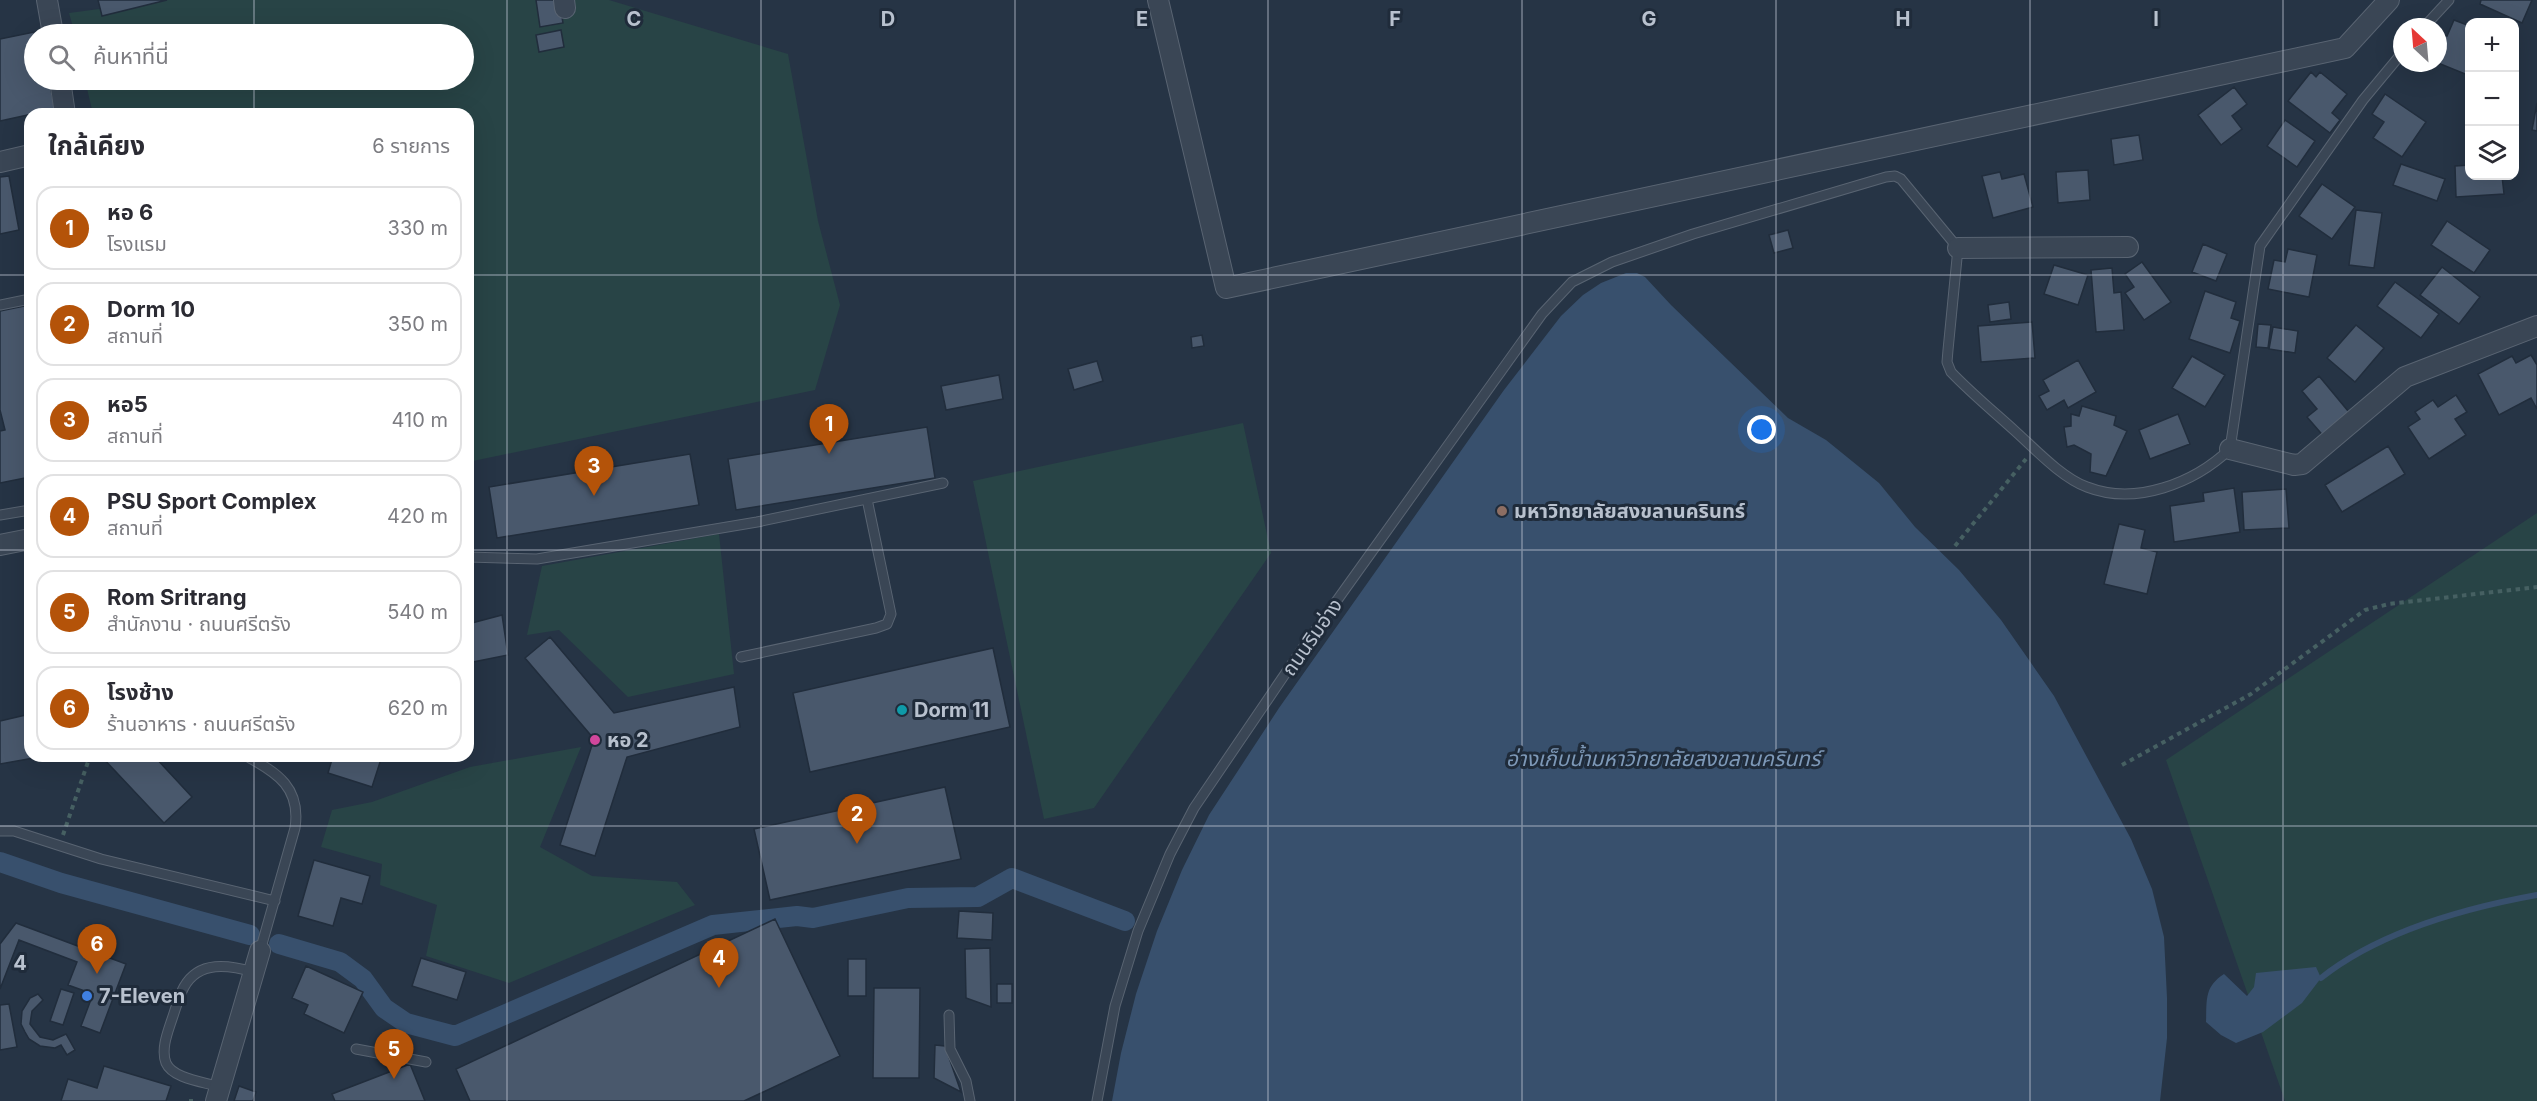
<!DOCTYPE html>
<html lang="th">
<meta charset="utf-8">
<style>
body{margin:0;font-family:Inter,"Noto Sans Thai",sans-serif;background:#f7f7f7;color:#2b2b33}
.controls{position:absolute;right:18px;top:18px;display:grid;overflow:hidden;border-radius:12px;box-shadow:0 6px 24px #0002}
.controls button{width:54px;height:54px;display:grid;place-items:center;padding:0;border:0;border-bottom:2px solid #e1e1e2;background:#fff;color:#2b2b33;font:30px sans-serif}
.compass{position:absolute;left:2393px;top:18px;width:54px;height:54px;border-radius:50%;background:#fff;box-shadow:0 6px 24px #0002;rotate:334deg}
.you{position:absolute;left:1762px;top:430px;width:21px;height:21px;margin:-15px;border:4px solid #fff;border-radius:50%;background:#1a73e8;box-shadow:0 0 0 9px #1a73e833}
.badge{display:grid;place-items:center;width:39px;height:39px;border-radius:50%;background:#b45309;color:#fff;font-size:20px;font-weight:700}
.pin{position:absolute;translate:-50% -50px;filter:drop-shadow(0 2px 3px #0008)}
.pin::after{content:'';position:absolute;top:32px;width:21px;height:18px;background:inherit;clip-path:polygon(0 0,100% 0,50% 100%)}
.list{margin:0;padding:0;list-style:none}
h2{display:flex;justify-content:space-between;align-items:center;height:78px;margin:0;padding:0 24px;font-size:26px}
h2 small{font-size:20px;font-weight:400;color:#7c7c81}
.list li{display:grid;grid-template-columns:39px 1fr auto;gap:18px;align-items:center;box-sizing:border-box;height:84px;margin:0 12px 12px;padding:0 12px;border:2px solid #e1e1e2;border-radius:18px}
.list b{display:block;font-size:22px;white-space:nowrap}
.list p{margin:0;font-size:20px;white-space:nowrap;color:#7c7c81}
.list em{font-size:20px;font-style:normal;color:#7c7c81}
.icon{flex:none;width:33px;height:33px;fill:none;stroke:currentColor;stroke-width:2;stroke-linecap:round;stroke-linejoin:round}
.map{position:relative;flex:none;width:2537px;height:1101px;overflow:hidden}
.search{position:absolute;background:#fff;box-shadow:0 6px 24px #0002;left:24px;top:24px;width:450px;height:66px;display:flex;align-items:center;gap:15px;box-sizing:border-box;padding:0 21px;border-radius:33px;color:#7c7c81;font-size:22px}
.panel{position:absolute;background:#fff;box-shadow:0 6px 24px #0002;left:24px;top:108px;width:450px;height:654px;border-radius:18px}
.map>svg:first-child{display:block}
.green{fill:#284446}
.water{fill:#38506d}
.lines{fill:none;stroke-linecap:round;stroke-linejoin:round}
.stream{stroke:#38506d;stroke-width:6}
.canal{stroke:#38506d;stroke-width:20}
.building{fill:#49586c;stroke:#212d3c;stroke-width:1.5}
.lane-casing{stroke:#596472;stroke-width:11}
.street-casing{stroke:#596472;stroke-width:22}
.path{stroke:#466062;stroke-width:4;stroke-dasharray:4.5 4.5;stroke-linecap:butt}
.lane{stroke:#3a4655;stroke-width:9}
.street{stroke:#3a4655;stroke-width:20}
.grid{fill:none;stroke:#b8c1ce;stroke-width:1.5;stroke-opacity:0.55}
.education-dot{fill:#8d6e63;stroke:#1f2b3a;stroke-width:2}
.culture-dot{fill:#0f9aa8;stroke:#1f2b3a;stroke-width:2}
.hotel-dot{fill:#d1479c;stroke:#1f2b3a;stroke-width:2}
.shop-dot{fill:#3f7fe0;stroke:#1f2b3a;stroke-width:2}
.labels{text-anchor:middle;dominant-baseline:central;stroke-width:6;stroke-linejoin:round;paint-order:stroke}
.poi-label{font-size:20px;font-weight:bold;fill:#b8c1ce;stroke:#1f2b3a;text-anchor:start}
.street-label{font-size:20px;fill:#b8c1ce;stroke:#1f2b3a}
.water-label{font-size:21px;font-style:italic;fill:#7d98b7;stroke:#1f2b3a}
.grid-label{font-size:20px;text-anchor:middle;font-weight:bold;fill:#b8c1ce;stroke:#1f2b3a;stroke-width:6;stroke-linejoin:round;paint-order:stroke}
</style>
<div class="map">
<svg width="2537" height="1101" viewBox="0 0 2537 1101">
<rect width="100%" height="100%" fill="#263445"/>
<!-- green -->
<path class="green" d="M167 0H609L788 54 818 221 840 305 815 390 468 462V114H93L85 80H464V34H75L69 13Z
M1243 423 1271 553 1094 808 1044 819 973 481Z
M2537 513V1101H2285L2166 760Z
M719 534 734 674 628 697 559 630 527 635 542 566Z
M581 747 540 847 592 876 677 882 695 905 509 983 426 956 437 905 380 885 382 864 321 847 332 810 372 802 470 767Z"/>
<!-- water -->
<path class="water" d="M1626 273H1637L1645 277 1671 305 1788 418 1826 440 1879 483 1915 527 1959 570 2001 620 2054 696 2131 839 2152 889 2164 937 2167 998V1038L2160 1101H1112L1121 1053 1136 994 1157 931 1182 870 1209 815 1279 708 1504 390 1561 316 1583 295 1601 283Z
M2316 967 2321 978 2302 1003 2263 1032 2236 1043 2221 1035 2206 1022C2207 1000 2204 987 2224 974L2247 996 2254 987 2256 973Z"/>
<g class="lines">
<!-- stream -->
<path class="stream" d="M2321 978C2379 932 2465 908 2537 895"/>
<!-- canal -->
<path class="canal" d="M0 862 61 883 250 935
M279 944 340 962 363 979 384 1008 406 1023 455 1036 713 925 797 916 813 918 908 898 978 897 1012 878 1125 921"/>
</g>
<!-- building -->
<path class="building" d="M98 0H167L102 16Z
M536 0H559L563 23 540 27Z
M2481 0H2532L2522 23 2480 4Z
M2454 20 2470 26V76L2438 63V33L2447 36Z
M561 30 564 47 539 52 536 35Z
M39 31 40 34H34V80H49L55 109 0 121V39Z
M2311 72 2316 77 2320 72 2347 94 2332 113 2340 120 2330 133 2288 101Z
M2234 87 2247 104 2232 116 2242 129 2221 145 2198 115Z
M2385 94 2426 122 2402 157 2373 138 2384 122 2372 114Z
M2537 103V131L2532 130Z
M2285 120 2315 141 2297 167 2267 146Z
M2139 135 2143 160 2114 165 2111 139Z
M2401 164 2445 179 2437 201 2393 185Z
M2470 165V176H2502L2504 194 2456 197 2455 166Z
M2088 170 2090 200 2058 203 2056 172Z
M2000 172 2002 179 2024 174 2033 207 1993 218 1982 176Z
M9 176 19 230 0 234V177Z
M2322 184 2355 207 2332 239 2299 216Z
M2356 210 2382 213 2374 268 2349 265Z
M2447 221 2490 250 2474 273 2431 245Z
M1788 230 1793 248 1774 253 1769 235Z
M2203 244 2227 254 2216 281 2192 272Z
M2288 249 2317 255 2309 297 2268 289 2274 260 2285 262Z
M2142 262 2171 302 2144 320 2125 293 2134 287 2125 274Z
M2054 265 2088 275 2078 305 2044 294Z
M2442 267 2480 297 2459 324 2420 295Z
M2112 268 2114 293 2121 292 2124 330 2096 332 2091 270Z
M2395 282 2439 314 2421 338 2377 306Z
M2205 291 2236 302 2231 318 2240 321 2230 353 2189 339Z
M2009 302 2011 319 1990 322 1988 305Z
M29 305 30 477 0 483V431L5 430 0 410V311Z
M2032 322 2035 358 1981 362 1978 326Z
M2258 324 2271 325 2268 348 2256 347Z
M2356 325 2384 348 2355 382 2327 358Z
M2273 327 2298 331 2295 353 2269 349Z
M1202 335 1204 346 1192 348 1191 337Z
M2531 355 2537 365V409L2531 398 2499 415 2478 374 2512 356 2516 363Z
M2192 356 2225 375 2205 407 2172 388Z
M2078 360 2096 392 2068 408 2064 400 2047 410 2039 396 2049 391 2043 380Z
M1097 361 1103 381 1074 390 1068 369Z
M999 375 1003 399 946 410 941 386Z
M2319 376 2353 417 2326 439 2307 417 2317 409 2302 391Z
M2456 395 2467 412 2455 419 2466 435 2429 459 2408 427 2420 419 2415 412 2433 400 2438 407Z
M2082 406 2116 416 2114 425 2127 431 2106 476 2090 472 2091 454 2074 445 2067 447 2064 427 2071 426V414L2079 416Z
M2178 414 2190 444 2150 459 2139 430Z
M927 427 935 478 736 510 728 459Z
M2388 446 2405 474 2342 512 2325 485Z
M690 454 699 505 497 538 489 487Z
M2234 488 2240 532 2174 542 2170 506 2204 501 2203 493Z
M2286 489 2289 528 2244 530 2242 492Z
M2119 524 2145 530 2141 548 2157 552 2147 594 2104 584Z
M502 615 508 655 468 663V624Z
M550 637 614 713 734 687 740 727 627 757 595 856 560 845 594 739 525 658Z
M993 648 1010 727 810 772 793 693Z
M30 714V756H45L0 764V721Z
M101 756H154L192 797 164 823Z
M333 756H382L372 787 328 773Z
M945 787 961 859 770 900 754 829Z
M314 860 370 876 362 904 341 898 333 926 298 916Z
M959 911 993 913 992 940 957 938Z
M775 919 840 1056 744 1101H470L456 1069Z
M16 923 126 964 100 1033 81 1026 93 994 68 985 77 962 19 940 0 989V944Z
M990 948 991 1007 966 998 965 949Z
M421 958 466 972 457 1000 412 986Z
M848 959H866V996H848Z
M306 966 363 992 344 1033 304 1014 308 1005 292 998Z
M997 984H1012V1003H997Z
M874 988H920L919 1078H873Z
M61 989 74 993 63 1025 50 1021Z
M38 994 43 1000 32 1011 30 1024 40 1037 53 1040 66 1034 75 1050 67 1055 61 1045 55 1048 40 1046 29 1039 25 1032 21 1024 22 1011 30 998Z
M9 1004 17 1047 0 1050V1005Z
M935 1045 945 1046 961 1092 934 1078Z
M410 1064 425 1101H335L332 1094Z
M104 1066 171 1086 166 1101H61L68 1079 97 1088Z
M239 1086 256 1092 253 1101H234Z"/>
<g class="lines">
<defs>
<path id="lane" d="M2424 27 2449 0
M0 305 30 299
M0 515 30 510
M468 557 537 559 757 522 943 483
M741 657 876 628 887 624 891 614 867 499
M246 756C278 773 301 788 295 828L260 951
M0 831H14L101 859 275 901
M949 1015 950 1049 966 1081 970 1101
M356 1049 426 1062
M220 1087C205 1082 173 1079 166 1063 161 1050 167 1034 171 1022 175 1011 178 998 184 987 199 960 229 965 254 972
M1097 1101 1115 1006 1138 931 1170 854 1194 808 1300 652 1542 314 1572 282 1612 262 1693 234 1886 177 1895 176 1901 179 1958 248 1948 350 1947 362 1951 372C1971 393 1993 411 2015 431 2035 449 2062 478 2087 487 2136 506 2194 483 2230 449L2260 246 2363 100 2402 53"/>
<path id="street" d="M47 0 53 34
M564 0 565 8
M1158 0 1226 288 2345 48 2389 0
M60 80 65 114
M0 162 30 155
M1958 248 2128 247
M2230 449 2294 465 2302 464 2405 377 2537 326
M0 545 30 539
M216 1101 260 951"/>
</defs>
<!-- lane casing -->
<use href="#lane" class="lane-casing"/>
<!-- street casing -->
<use href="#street" class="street-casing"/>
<!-- path -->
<path class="path" d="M1955 546 2026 459
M2122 765 2251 694 2365 610 2389 604 2537 587
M63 835 90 756
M191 1101V1099"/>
<!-- lane -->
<use href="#lane" class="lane"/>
<!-- street -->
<use href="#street" class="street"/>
</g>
<!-- grid -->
<path class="grid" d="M254 0V34M507 0V1101M761 0V1101M1015 0V1101M1268 0V1101M1522 0V1101M1776 0V1101M2030 0V1101M2283 0V1101M254 80V114M0 275H30M468 275H2537M0 550H30M468 550H2537M254 756V1101M0 826H2537"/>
<!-- markers -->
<circle class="education-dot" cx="1502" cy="511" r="6"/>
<circle class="culture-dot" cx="902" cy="710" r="6"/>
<circle class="hotel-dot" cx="595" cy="740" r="6"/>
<circle class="shop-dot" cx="87" cy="996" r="6"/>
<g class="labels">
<!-- poi labels -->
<g class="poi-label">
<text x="1514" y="511">มหาวิทยาลัยสงขลานครินทร์</text>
<text x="914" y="710">Dorm 11</text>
<text x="607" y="740">หอ 2</text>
<text x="99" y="996">7-Eleven</text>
</g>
<!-- street labels -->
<g class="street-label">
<text transform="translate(1312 637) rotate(-55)">ถนนริมอ่าง</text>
</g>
<!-- water labels -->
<g class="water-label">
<text x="1663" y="758">อ่างเก็บน้ำมหาวิทยาลัยสงขลานครินทร์</text>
</g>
</g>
<g class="grid-label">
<text x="634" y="26">C</text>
<text x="888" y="26">D</text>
<text x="1142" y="26">E</text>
<text x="1395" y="26">F</text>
<text x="1649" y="26">G</text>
<text x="1903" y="26">H</text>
<text x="2156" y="26">I</text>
<text x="20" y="970">4</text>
</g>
</svg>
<div class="controls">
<button>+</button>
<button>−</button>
<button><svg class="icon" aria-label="layers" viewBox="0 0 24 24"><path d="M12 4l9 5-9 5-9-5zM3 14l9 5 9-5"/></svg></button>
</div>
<svg class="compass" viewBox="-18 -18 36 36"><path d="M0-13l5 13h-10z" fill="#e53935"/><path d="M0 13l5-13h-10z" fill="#7c7c81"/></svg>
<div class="you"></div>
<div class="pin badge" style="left:829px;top:454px">1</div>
<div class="pin badge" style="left:857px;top:844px">2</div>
<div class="pin badge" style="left:594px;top:496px">3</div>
<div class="pin badge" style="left:719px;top:988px">4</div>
<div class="pin badge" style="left:394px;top:1079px">5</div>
<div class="pin badge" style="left:97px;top:974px">6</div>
<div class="search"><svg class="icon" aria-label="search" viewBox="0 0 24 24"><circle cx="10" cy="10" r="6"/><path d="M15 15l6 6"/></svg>ค้นหาที่นี่</div>
<section class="panel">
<h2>ใกล้เคียง<small>6 รายการ</small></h2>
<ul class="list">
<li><span class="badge">1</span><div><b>หอ 6</b><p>โรงแรม</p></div><em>330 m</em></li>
<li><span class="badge">2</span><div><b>Dorm 10</b><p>สถานที่</p></div><em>350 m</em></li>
<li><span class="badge">3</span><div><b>หอ5</b><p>สถานที่</p></div><em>410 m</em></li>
<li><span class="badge">4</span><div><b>PSU Sport Complex</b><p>สถานที่</p></div><em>420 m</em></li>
<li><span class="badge">5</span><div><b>Rom Sritrang</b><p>สำนักงาน · ถนนศรีตรัง</p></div><em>540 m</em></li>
<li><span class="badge">6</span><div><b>โรงช้าง</b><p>ร้านอาหาร · ถนนศรีตรัง</p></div><em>620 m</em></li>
</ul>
</section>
</div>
